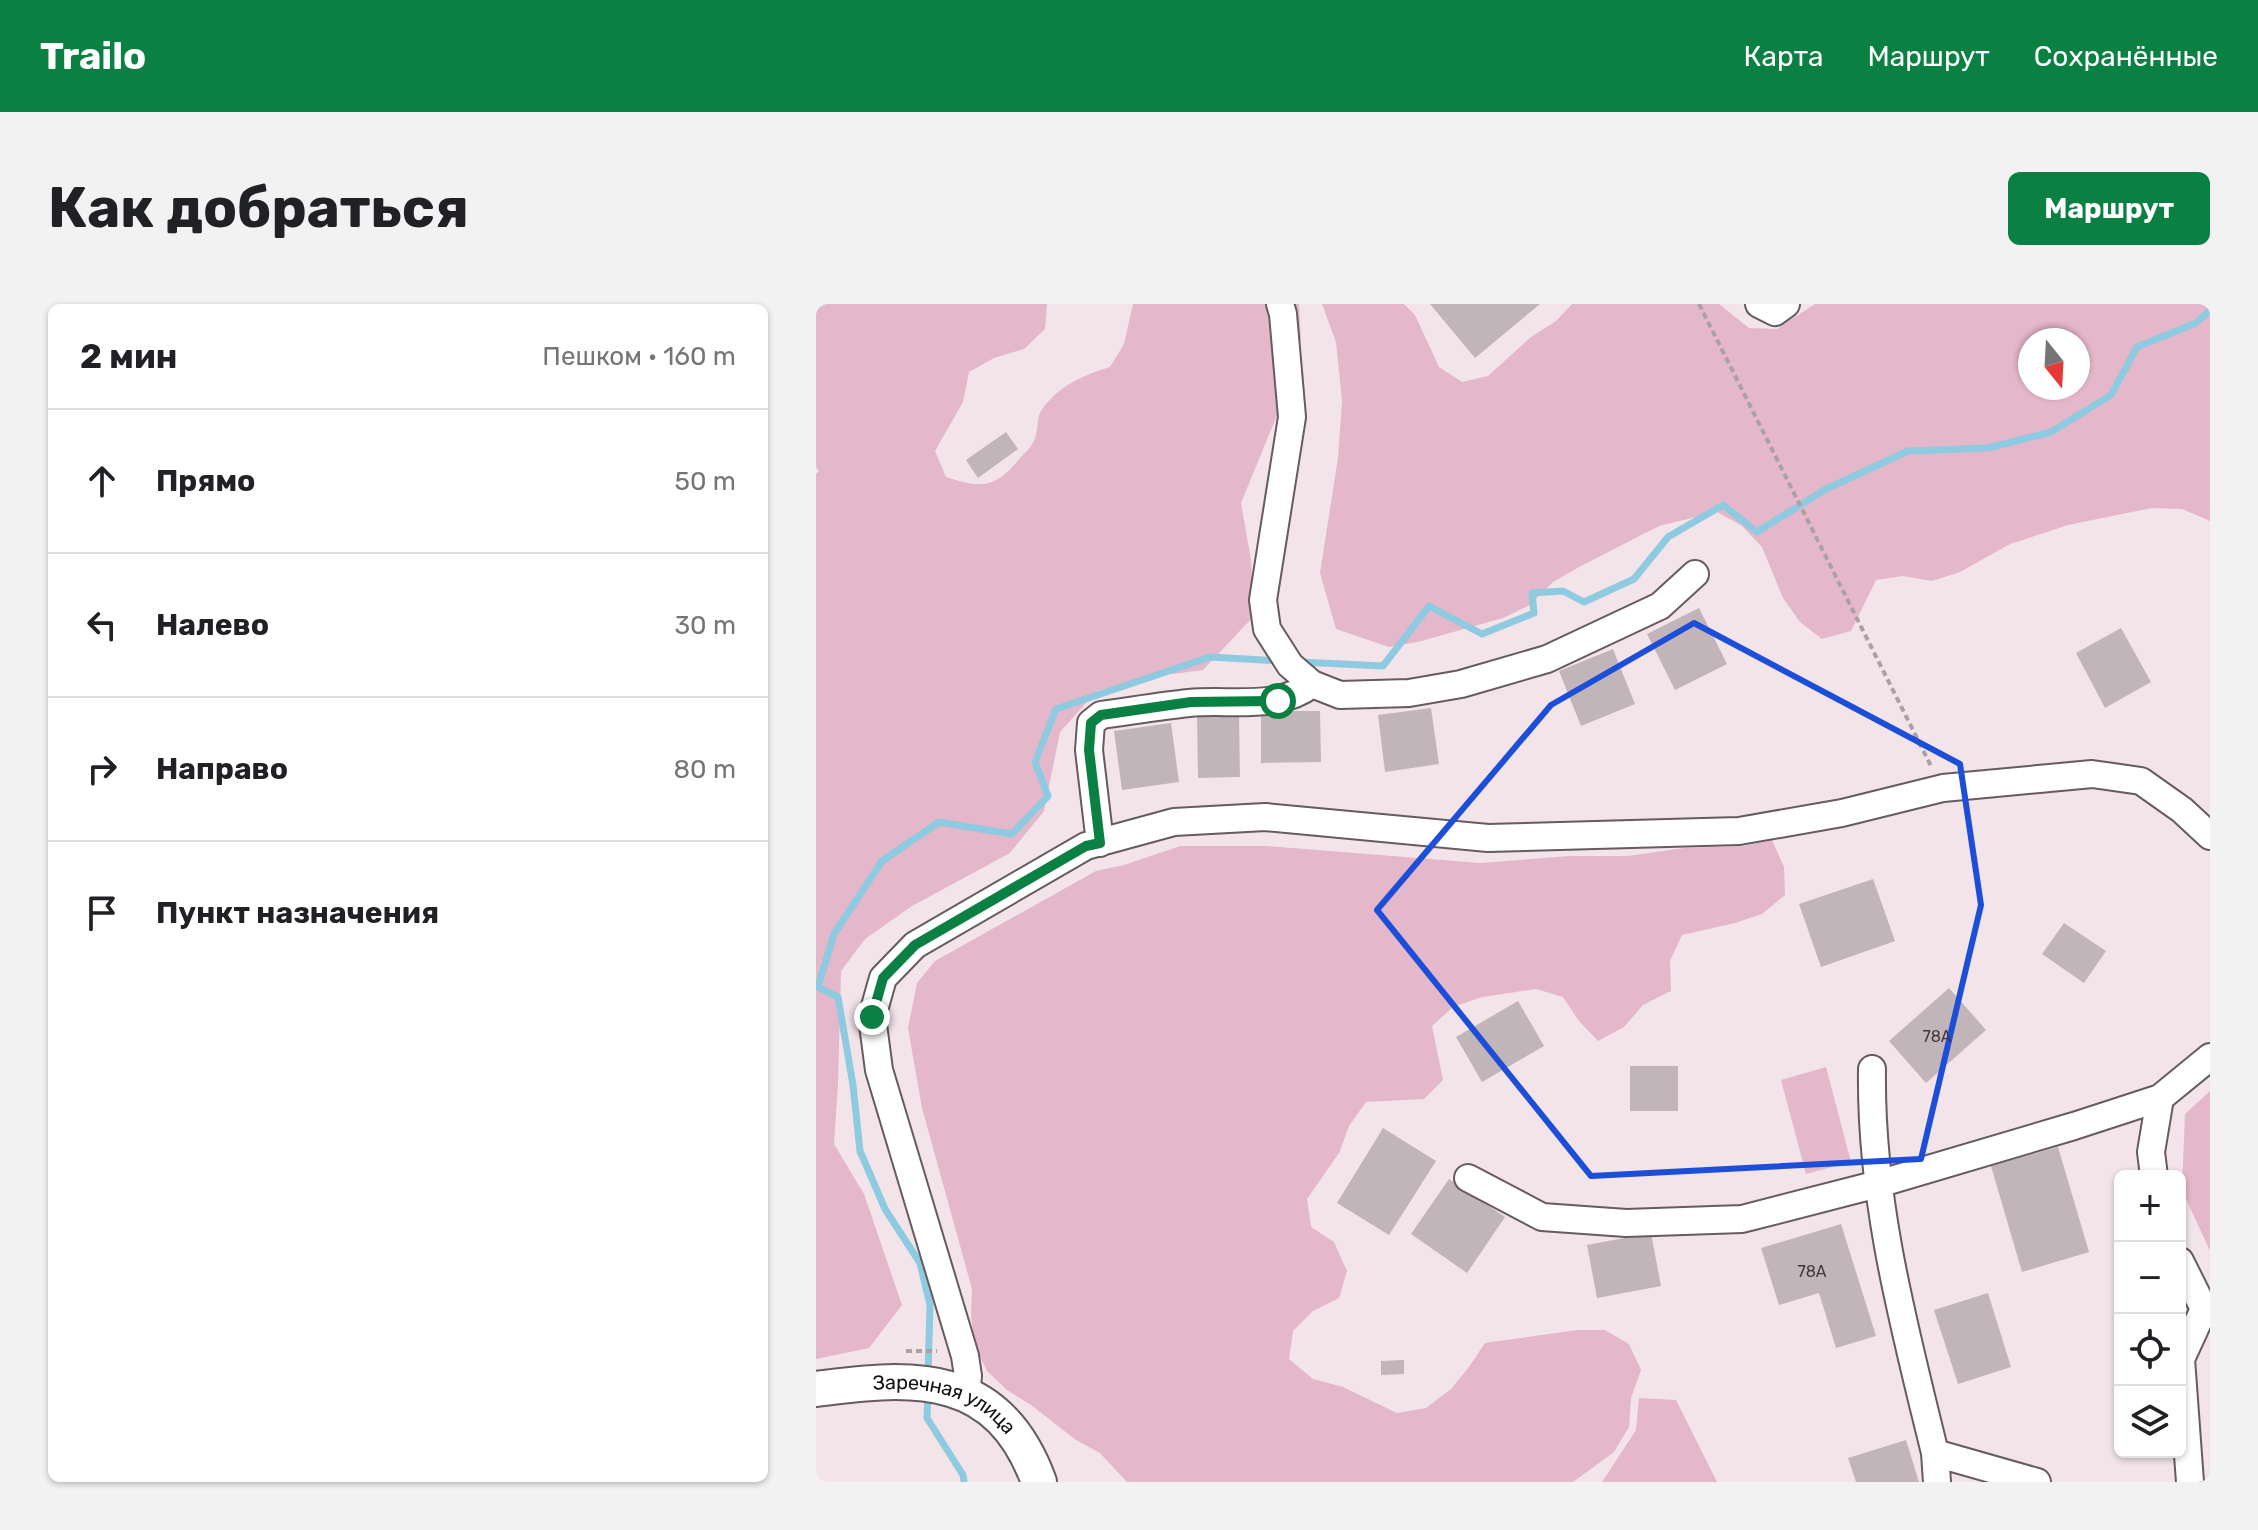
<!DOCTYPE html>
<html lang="ru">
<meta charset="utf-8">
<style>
body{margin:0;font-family:Rubik,sans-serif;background:#f2f2f2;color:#202124}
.controls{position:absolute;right:24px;bottom:24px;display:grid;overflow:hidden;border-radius:12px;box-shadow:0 2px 6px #0004}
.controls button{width:72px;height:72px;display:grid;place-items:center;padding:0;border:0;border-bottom:2px solid #e0e0e0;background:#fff;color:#202124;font:40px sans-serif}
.compass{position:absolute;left:1202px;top:24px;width:72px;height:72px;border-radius:50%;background:#fff;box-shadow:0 2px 6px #0004;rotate:162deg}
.stop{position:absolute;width:24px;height:24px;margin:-18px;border:6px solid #0b8043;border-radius:50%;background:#fff}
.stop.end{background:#0b8043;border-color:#fff;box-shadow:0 2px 8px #0008}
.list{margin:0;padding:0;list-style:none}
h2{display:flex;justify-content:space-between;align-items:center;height:104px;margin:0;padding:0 32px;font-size:34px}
h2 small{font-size:26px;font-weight:400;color:#757577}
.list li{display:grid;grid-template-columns:52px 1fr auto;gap:24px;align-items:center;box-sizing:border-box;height:144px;padding:0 32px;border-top:2px solid #e0e0e0}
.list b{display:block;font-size:30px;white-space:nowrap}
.list em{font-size:26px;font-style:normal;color:#757577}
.icon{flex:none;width:44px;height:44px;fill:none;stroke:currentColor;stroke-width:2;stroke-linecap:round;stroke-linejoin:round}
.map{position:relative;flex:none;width:1394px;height:1178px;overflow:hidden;border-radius:12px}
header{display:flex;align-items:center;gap:48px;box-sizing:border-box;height:112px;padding:0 40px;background:#0b8043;color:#fff}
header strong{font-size:38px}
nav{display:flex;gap:44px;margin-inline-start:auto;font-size:28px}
.intro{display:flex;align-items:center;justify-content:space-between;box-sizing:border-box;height:192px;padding:0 48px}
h1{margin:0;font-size:56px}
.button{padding:20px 36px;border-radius:12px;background:#0b8043;color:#fff;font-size:28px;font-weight:700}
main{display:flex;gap:48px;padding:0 48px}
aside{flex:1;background:#fff;border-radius:12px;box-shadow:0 2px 6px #0004}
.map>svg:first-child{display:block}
.green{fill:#e5b7ca;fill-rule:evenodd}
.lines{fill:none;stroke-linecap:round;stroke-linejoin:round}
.stream{stroke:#8ecae0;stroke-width:7}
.building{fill:#c2b5ba}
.minor-casing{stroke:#665b5f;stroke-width:30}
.major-casing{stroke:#665b5f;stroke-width:38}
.path{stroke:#aba0a4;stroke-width:4;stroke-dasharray:6 4;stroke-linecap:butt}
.minor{stroke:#fff;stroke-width:26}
.major{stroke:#fff;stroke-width:34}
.route{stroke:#0b8043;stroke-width:10}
.marked{fill:none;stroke:#1d4ed8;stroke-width:6;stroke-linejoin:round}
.labels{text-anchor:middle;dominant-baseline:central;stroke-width:8;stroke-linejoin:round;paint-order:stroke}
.number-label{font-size:16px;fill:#40393c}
.street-label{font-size:20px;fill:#151012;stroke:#fff1f6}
</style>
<header>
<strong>Trailo</strong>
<nav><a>Карта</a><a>Маршрут</a><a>Сохранённые</a></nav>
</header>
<div class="intro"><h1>Как добраться</h1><a class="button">Маршрут</a></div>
<main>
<aside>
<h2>2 мин<small>Пешком · 160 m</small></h2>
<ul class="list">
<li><svg class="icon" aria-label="ahead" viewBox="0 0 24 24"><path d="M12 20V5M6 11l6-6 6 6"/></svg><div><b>Прямо</b></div><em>50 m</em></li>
<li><svg class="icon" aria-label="left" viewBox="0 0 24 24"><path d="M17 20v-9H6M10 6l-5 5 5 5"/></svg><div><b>Налево</b></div><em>30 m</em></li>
<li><svg class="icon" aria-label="right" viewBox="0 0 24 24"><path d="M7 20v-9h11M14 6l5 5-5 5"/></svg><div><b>Направо</b></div><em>80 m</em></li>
<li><svg class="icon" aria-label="arrive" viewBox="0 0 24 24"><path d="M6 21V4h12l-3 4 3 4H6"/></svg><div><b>Пункт назначения</b></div></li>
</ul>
</aside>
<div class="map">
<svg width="1394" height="1178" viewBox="0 0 1394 1178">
<rect width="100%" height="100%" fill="#f2e4e9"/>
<!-- green -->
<path class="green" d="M0 0H231L229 25 208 45 178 54 153 68 147 98 119 147 130 173C166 185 180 184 205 153 210 148 217 141 219 134 223 124 220 112 227 104 244 81 268 71 294 63L308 40 317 0H483L485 35 469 92 425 199 435 256 438 312 387 366 334 373 281 387 244 428 228 507 194 549 96 602 49 635 25 667 22 780 18 840 48 890 86 1001 53 1044 0 1055V170L3 167 0 163Z
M506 0H588L599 11 623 63 646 78 672 72 715 33 740 17 756 0H903L933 24 961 25 999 0H1394V217L1366 205 1336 204 1252 221 1194 240 1144 268 1116 277 1087 272 1060 276 1035 327 1006 335 984 318 967 294 946 243 926 222 901 208 843 222 765 262 737 278 714 301 687 314 602 338 573 343 520 325 504 269 522 154 526 97 520 38ZM1262 36V84H1214V36Z
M956 536 968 563 969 591 946 610 919 619 866 631 854 657 855 687 827 701 808 723 782 737 763 717 747 693 720 685 666 693 637 703 616 722 627 776 608 795 550 798 533 822 523 849 491 895 495 923 518 938 531 967 523 994 497 1007 477 1027 473 1055 497 1075 527 1083 581 1109 610 1104 635 1085 653 1063 669 1039 761 1026H789L813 1040 825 1066 815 1094 813 1123 798 1148 757 1178H311L284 1149 260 1136 215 1101 191 1086 171 1067 159 1042 155 1013 156 985 106 804 92 724 101 679 119 657 280 567 308 561 364 542H451L664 559 753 552H812L868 544 928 542Z
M1010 763 1035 858 990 870 965 776Z
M1394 787V947L1366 886 1369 810Z
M823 1094 860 1096 901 1178H786L820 1126Z"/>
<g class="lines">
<!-- stream -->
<path class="stream" d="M484 358 567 362 613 302 666 330 718 309 716 289 747 287 768 298 818 275 852 233 907 201 941 228 1010 185 1092 147 1172 144 1235 128 1295 91 1321 43 1380 19 1394 6
M112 1072 114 1001 104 959 69 905 44 847 37 781 22 693 2 683 18 630 66 557 123 518 196 530 232 492 219 458 240 405 394 353 464 357
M112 1088 111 1114 147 1171 148 1178"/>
</g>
<!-- building -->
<path class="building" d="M614 0H724L659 54Z
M190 128 202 145 162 174 150 156Z
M883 304 911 360 859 386 831 330Z
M1305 324 1335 378 1289 404 1260 349Z
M797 345 819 400 765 422 743 367Z
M615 404 623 460 569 468 562 411Z
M445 407H504L505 458 445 459Z
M423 411 424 473 382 474 381 412Z
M355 419 363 478 306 486 298 427Z
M1057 575 1079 637 1005 663 983 600Z
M1248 619 1290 647 1268 679 1226 650Z
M1133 684 1170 726 1110 779 1073 737Z
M702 697 728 742 666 778 640 733Z
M814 762H862V807H814Z
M567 824 620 857 573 931 521 899Z
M1242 843 1273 948 1206 968 1175 862Z
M633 875 689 913 651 969 595 930Z
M1025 920 1060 1032 1020 1044 1003 989 963 1001 945 944Z
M835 929 845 982 781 994 771 941Z
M1172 989 1195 1063 1142 1080 1118 1006Z
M588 1056V1070L565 1071V1057Z
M1090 1136 1103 1178H1040L1032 1154Z"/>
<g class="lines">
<defs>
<path id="minor" d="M464 0 467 10 476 113 447 296 451 325 474 361 496 380 524 391 593 389 645 380 731 355 844 302 879 270
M943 0 959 8 970 0
M284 539 273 446 275 419 285 411C315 407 344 402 373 399 415 395 461 407 496 380
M1056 765C1054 897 1088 1022 1119 1149L1121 1178
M1338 872 1335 848 1344 794 1394 753
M652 874 726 913 810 919 926 915 1062 880 1258 822 1344 794
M1364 957 1388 1005H1394
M150 1091 152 1072 149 1052 63 766 56 713 67 674 99 641 270 542 358 518 449 513 672 534 923 527 1026 509 1127 484 1276 470 1325 477 1366 506 1394 532
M1119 1149 1221 1178
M1374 1178 1365 1055 1388 1005"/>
<g id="major">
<path id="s1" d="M0 1085C101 1071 183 1068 223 1178"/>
</g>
</defs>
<!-- minor casing -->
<use href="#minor" class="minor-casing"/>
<!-- major casing -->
<use href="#major" class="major-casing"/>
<!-- path -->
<path class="path" d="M883 0 1115 462
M90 1047H121"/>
<!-- minor -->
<use href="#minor" class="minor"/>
<!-- major -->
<use href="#major" class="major"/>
</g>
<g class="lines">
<!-- route -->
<path class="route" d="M56 713 67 674 99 641 270 542 284 539 273 446 275 419 285 411 375 398 462 397"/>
</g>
<!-- marked area -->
<path class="marked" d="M878 319 1144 460 1165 601 1105 855 775 872 561 606 735 401Z"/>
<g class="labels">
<!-- number labels -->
<g class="number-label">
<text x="1121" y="732">78А</text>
<text x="996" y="967">78А</text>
</g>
<!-- street labels -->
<g class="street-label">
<text stroke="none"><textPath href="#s1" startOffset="134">Заречная улица</textPath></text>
</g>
</g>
</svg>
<div class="controls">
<button>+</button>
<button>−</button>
<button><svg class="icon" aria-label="locate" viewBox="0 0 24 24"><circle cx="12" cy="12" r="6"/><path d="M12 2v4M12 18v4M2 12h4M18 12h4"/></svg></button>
<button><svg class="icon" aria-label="layers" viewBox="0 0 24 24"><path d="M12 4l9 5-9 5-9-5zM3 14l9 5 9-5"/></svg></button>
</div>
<svg class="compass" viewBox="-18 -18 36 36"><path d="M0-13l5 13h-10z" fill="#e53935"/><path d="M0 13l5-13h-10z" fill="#757577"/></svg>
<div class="stop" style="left:462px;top:397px"></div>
<div class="stop end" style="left:56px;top:713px"></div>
</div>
</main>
